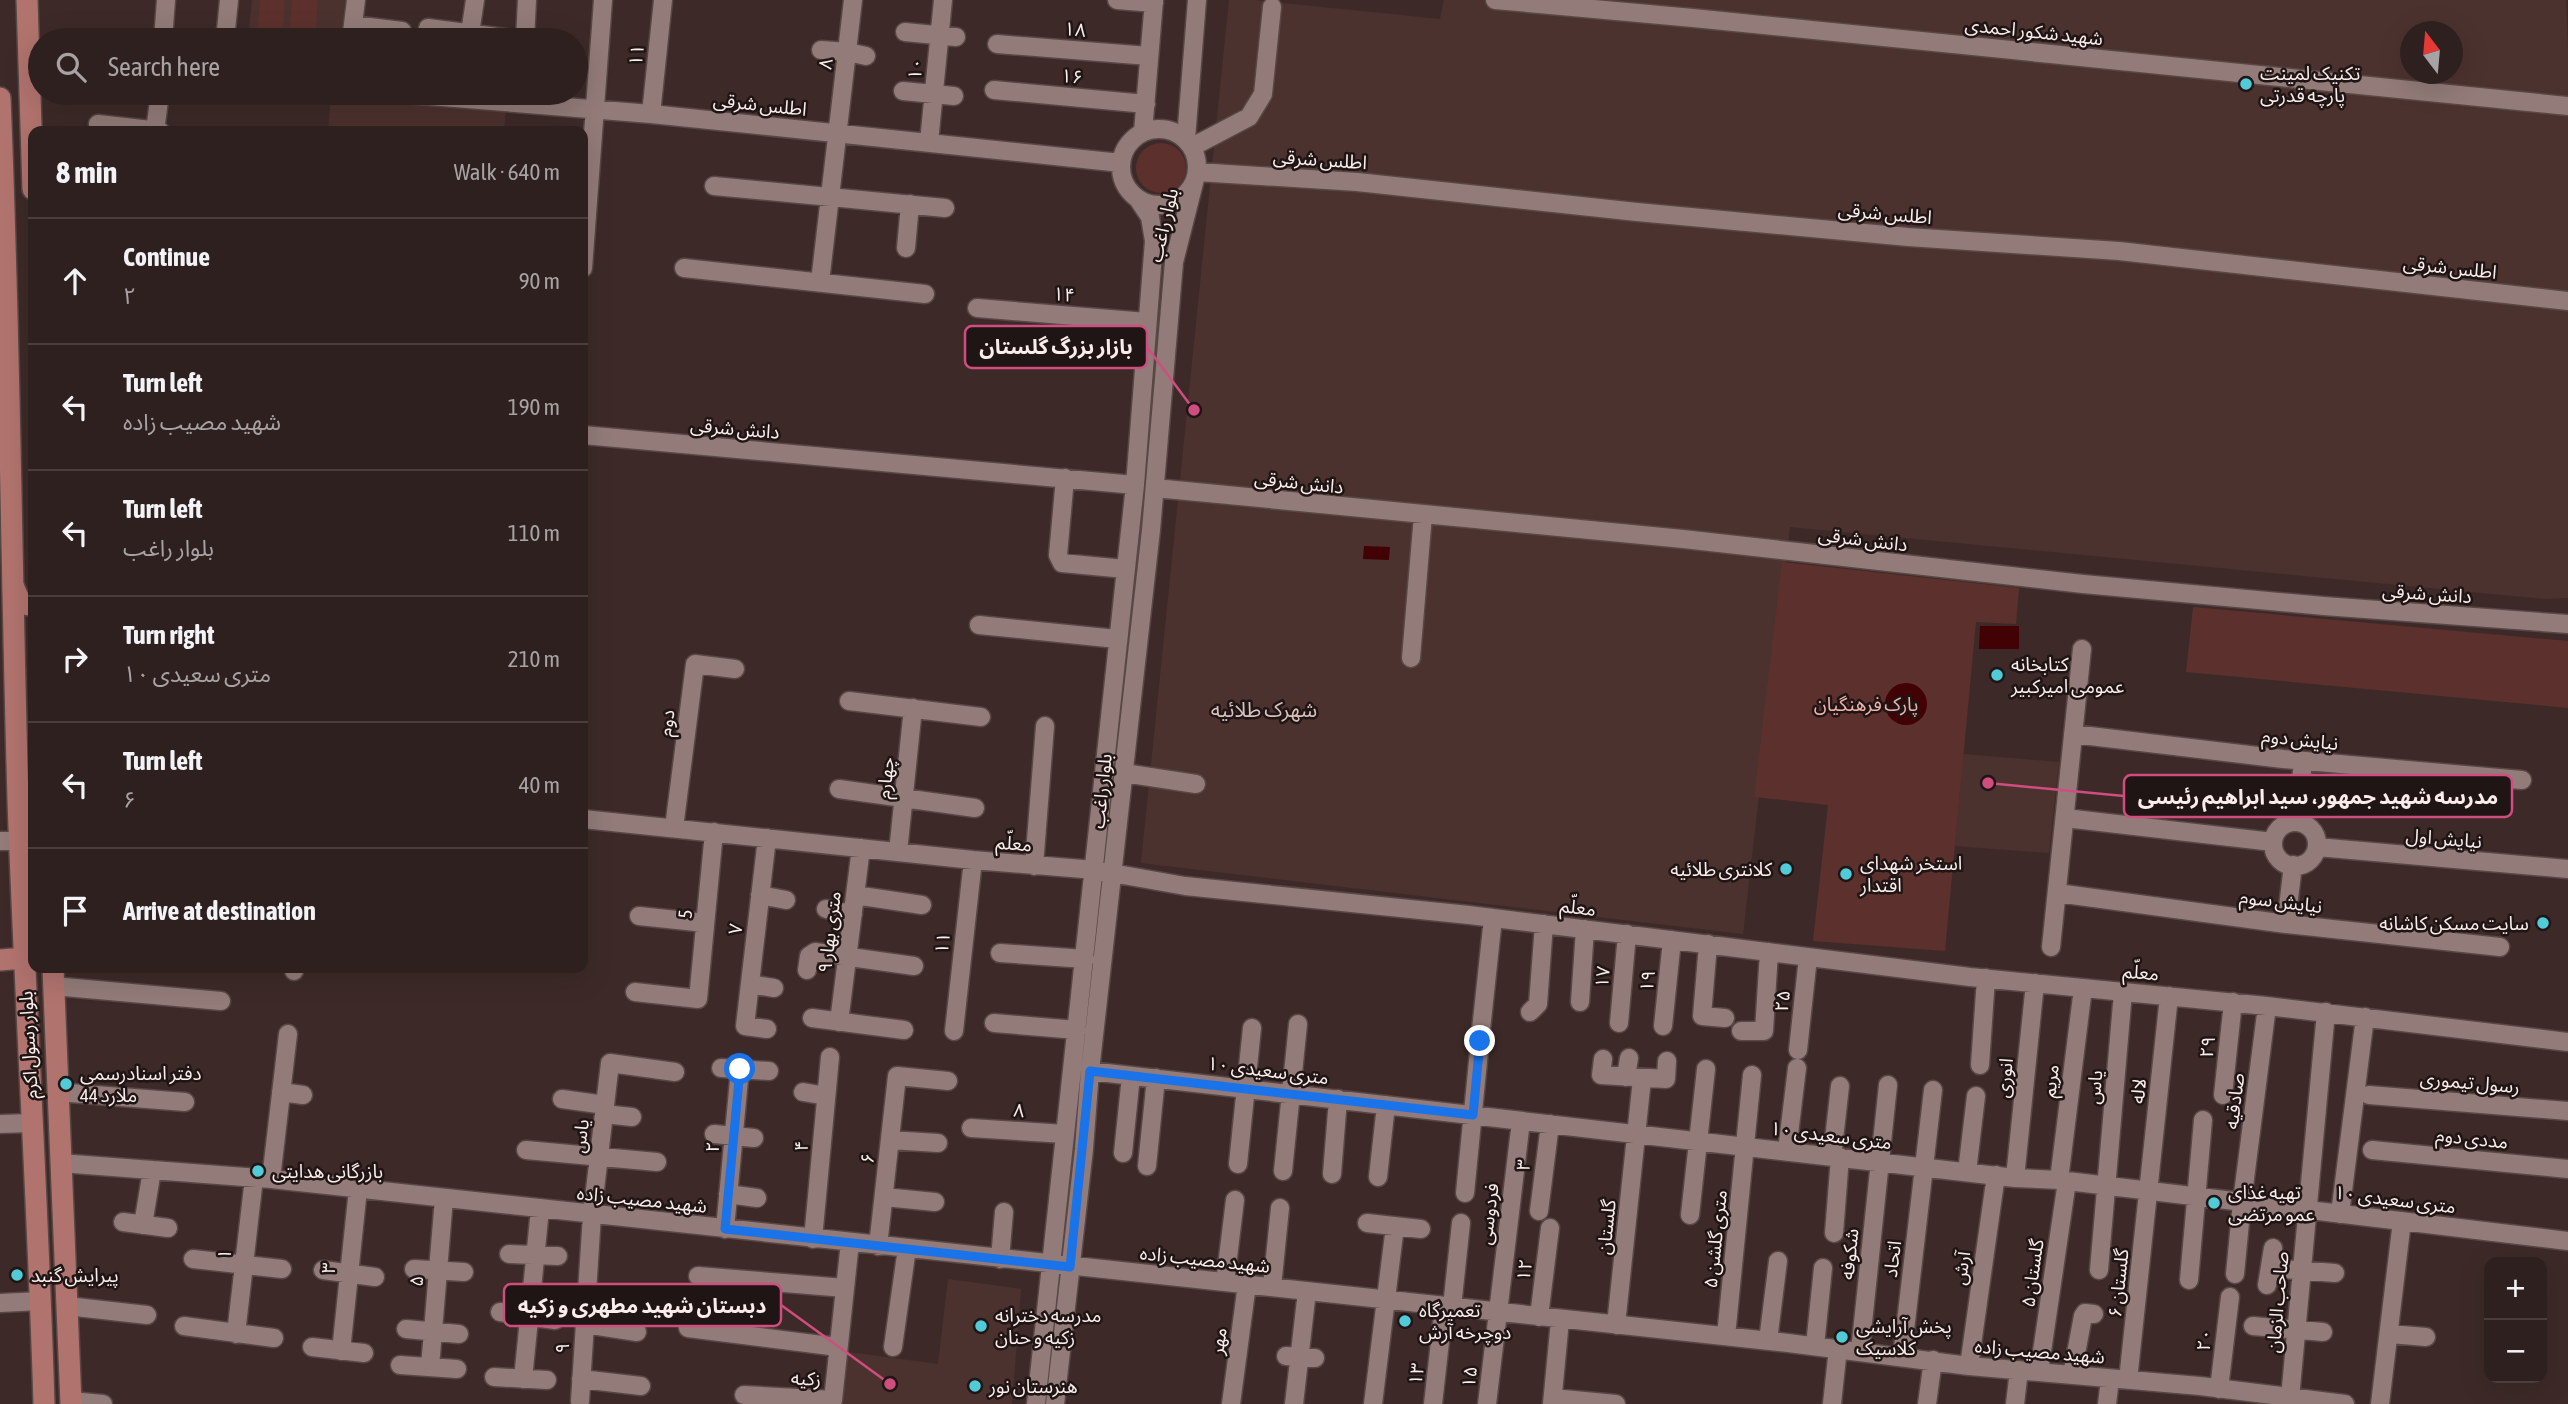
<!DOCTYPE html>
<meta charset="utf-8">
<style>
body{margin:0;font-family:"Asap Condensed","Noto Sans Arabic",sans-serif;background:#362827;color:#f1f3f6}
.controls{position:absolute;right:21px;bottom:21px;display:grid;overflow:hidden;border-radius:14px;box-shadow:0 7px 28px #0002}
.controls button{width:63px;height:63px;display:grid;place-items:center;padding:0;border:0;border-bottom:2px solid #493e3c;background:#2e201e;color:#f1f3f6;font:35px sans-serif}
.compass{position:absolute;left:2400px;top:21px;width:63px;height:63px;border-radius:50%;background:#2e201e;box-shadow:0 7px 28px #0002;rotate:344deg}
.stop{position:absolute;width:21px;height:21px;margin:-16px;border:5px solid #1a73e8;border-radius:50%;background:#fff}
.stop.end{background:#1a73e8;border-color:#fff;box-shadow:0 2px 7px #0008}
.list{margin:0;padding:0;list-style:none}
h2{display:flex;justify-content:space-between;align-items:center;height:91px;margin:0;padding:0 28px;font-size:30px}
h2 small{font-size:23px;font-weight:400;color:#a7a3a4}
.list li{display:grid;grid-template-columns:46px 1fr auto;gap:21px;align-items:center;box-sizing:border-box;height:126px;padding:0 28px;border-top:2px solid #493e3c}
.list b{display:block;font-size:26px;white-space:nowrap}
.list p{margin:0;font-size:23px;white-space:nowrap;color:#a7a3a4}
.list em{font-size:23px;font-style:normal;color:#a7a3a4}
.icon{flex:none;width:38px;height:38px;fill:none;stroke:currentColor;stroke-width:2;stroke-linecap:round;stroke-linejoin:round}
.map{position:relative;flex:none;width:2568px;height:1404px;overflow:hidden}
.search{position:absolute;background:#2e201e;box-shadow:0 7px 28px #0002;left:28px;top:28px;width:560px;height:77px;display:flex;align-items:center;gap:18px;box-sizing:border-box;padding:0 24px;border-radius:38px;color:#a7a3a4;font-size:26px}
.panel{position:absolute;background:#2e201e;box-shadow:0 7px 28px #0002;left:28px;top:126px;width:560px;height:847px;border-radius:14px}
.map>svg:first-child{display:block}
.built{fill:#4c322f;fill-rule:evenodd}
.green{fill:#5c302d}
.water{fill:#420105}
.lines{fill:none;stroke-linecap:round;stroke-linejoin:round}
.minor-casing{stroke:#574745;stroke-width:21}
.major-casing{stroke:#574745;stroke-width:24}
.minor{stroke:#927b79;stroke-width:18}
.major{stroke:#b1736e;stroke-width:21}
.route{stroke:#1a73e8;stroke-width:9}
.poi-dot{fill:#52cbd9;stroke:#1e1514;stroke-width:2.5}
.labels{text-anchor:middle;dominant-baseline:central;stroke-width:5;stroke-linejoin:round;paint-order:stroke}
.street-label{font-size:19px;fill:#f9ecea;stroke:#1e1514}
.poi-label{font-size:19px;fill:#f9ecea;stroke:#1e1514;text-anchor:start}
.park-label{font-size:19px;fill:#f2b2ac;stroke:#1e1514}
.neighbourhood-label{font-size:21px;fill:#d8bfbc;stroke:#1e1514}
.leader{fill:none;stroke:#d04d7f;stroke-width:2.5}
.callout-dot{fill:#d04d7f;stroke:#1e1514;stroke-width:2.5}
.callout{fill:#1e1514;stroke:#d04d7f;stroke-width:2.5}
.callout-label{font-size:21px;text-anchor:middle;font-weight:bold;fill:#f9ecea}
</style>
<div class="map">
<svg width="2568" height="1404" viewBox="0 0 2568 1404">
<rect width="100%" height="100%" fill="#3d2a28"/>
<!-- built -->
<path class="built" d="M252 0H345L341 40H248Z
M1229 0H1253L1440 19 1444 0H2566L2568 50V598L2544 599 1790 527 1743 934 1141 863ZM2410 32H2452V74H2410Z
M331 93 506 109 504 131H328Z
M1963 754 2059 762 2049 853 1955 846Z
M948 1279 1021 1289 1012 1404H842L848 1352 938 1364Z"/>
<!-- green -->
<path class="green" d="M260 0H285L282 40H257Z
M292 0H318L315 40H289Z
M1136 168a25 25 0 1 1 50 0a25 25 0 1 1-50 0Z
M1782 562 2019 588 2016 624 1976 622 1945 951 1813 941 1828 805 1754 797Z
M2193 607 2568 641V708L2186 672Z"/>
<!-- water -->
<path class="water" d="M1364 546 1390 547 1389 560 1363 559Z
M1980 626H2019V649H1979Z
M1885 704a21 21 0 1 1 42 0a21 21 0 1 1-42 0Z"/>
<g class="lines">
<defs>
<path id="minor" d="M1117 0 1154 3
M1495 0 1693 18 2568 106
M353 25 402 31
M428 28 520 40
M905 32 956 37
M163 40 166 0
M225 40 229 0
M351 40 356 0
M469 40 475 0
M525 40 527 0
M997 44 1149 56
M821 50 848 52 866 56
M994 90 1146 104
M903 91 954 96
M393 93 651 114 1121 163
M651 114 663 0
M98 124 160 131
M1121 167a38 38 0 1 1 76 0a38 38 0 1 1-76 0Z
M155 131 160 93
M1143 132 1154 0
M1186 139 1197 0
M929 142 943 0
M1192 147 1249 117 1263 94 1272 7
M1197 172 1357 182 1637 212 1908 237 2119 251 2568 301
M714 186 945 208
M906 248 910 204
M583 268 603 0
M684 268 925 294
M820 282 853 0
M977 308 1147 322
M583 435 1135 485
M1065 478 1058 555 1062 563 1125 569
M1155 488 1683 539 2083 584 2324 606 2568 624
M979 625 1117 639
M1411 658 1423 515
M849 701 981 717
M2073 734 2283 759 2522 780
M1124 773 1196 784
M839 789 975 808
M2065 818 2273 842
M583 819 973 860 1095 870 1185 886 1469 915 1970 977 2267 1006 2568 1042
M2297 822 2303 761
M2273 844a22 22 0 1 1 44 0a22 22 0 1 1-44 0Z
M674 828 695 664 735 669
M0 841H19
M2317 847 2568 869
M898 852 913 708
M1034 866 1045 726
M2057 893 2286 924 2500 947
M760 895 786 900
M855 895 922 905
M826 909 853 914
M639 916 705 923
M2286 924 2293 865
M1708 944 1702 1016 1725 1018
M2051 947 2082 649
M1000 953 1085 959
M807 970 809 956 815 952 914 966
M294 971V968
M750 984 774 988
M53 986 221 1001
M635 992 698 999 714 832
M1580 1002 1585 929
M1530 1012 1538 1004 1544 924
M812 1018 904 1030
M839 1022 861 848
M994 1023 1077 1030
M1619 1023 1627 934
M1663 1026 1672 940
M767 1029 745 1026 767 838
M1481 1030 1493 918
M954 1031 973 860
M1741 1031H1764L1769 952
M1798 1050 1808 957
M1603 1059 1601 1075 1666 1079 1667 1061
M1980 1065 1986 978
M721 1068 769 1071
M1090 1071 2015 1178 2059 1180 2568 1241
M1626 1077 1629 1058
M57 1092 185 1102
M281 1092 303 1095
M803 1092 826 1096
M2223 1095 2233 1002
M2369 1095 2568 1111
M562 1099 605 1105
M604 1114 632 1117
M0 1124 32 1123
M971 1128 1065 1134
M714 1134 754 1138
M890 1140 938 1143
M526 1150 657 1162
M2372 1150 2568 1169
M1787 1151 1797 1068
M1123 1153 1131 1076
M1832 1157 1840 1086
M60 1163 271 1179 1788 1343 1969 1366 2200 1386 2345 1404
M1238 1164 1252 1028
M1147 1166 1156 1078
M1283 1171 1298 1024
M1967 1172 1976 1096
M1332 1174 1338 1099
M1378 1177 1386 1105
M2015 1178 2035 983
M271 1179 288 1034
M2059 1180 2083 988
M1465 1193 1480 1041
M728 1194 757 1198
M884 1197 935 1202
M1539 1211 1550 1124
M2340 1214 2365 1017
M1690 1215 1706 1069
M123 1222 168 1228
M1367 1223 1421 1229
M143 1225 152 1170
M725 1229 740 1069
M1834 1233 1840 1157
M813 1239 830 1057
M878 1246 897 1076 948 1081
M509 1254 558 1256
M193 1259 282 1269
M1000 1259 1004 1212
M2270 1268 2335 1273
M414 1269 464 1272
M323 1270 375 1277
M2099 1270 2123 992
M2235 1274 2242 1202 2267 1006
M698 1276 845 1288
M2189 1280 2203 1120
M1225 1282 1235 1200
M2267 1285 2273 1248
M1272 1287 1280 1208
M0 1303 41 1301
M67 1306 147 1315
M1452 1307 1461 1223
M500 1312 555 1320
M1539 1317 1550 1228
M585 1324 637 1332
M1616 1325 1642 1079
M184 1326 274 1338
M2253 1326 2323 1332
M688 1328 838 1347
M406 1329 459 1334
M236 1334 254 1178
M2390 1334 2426 1337
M1726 1336 1752 1075
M1768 1341 1778 1261
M1815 1346 1823 1268
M312 1347 364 1353
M893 1347 907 1248
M341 1351 358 1189
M1860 1351 1888 1085
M1286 1356 1315 1358
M1902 1356 1933 1090
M400 1365 457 1369
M1969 1366 1996 1175
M430 1367 444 1198
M2039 1372 2067 1181
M2072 1375 2083 1316 2085 1313 2094 1314
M494 1377 547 1380
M523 1379 540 1209
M581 1379 641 1386
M2128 1380 2169 996
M2219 1389 2230 1297
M744 1395 833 1400 850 1242
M1553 1398 1616 1404
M2290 1398 2326 1012
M71 1401 103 1404
M580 1401 592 1215 610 1063 675 1072
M1036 1404 1135 485 1154 241 1150 217 1138 199
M1055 1404 1084 1149 1090 1071 1151 530 1174 262 1194 183
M1231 1404 1247 1284
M1294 1404 1307 1291
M1373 1404 1395 1226
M1433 1404 1444 1306
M1487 1404 1521 1121
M1552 1404 1560 1320
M1832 1404 1838 1348
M1927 1404 1933 1360
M2015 1404 2019 1370
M2107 1404 2110 1379
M2380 1404 2402 1221"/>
<path id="major" d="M27 0 33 189
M0 98C10 332 11 566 18 800 25 1002 38 1203 44 1404
M13 585C17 596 20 606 33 605
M0 960 24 958
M53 968 71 1404"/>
</defs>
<!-- minor casing -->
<use href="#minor" class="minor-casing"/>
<!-- major casing -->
<use href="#major" class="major-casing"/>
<!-- minor -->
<use href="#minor" class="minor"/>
<!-- major -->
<use href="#major" class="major"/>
</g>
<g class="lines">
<!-- route -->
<path class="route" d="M740 1069 725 1229 1070 1267 1090 1071 1473 1115 1480 1041"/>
</g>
<!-- markers -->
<g class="poi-dot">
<circle cx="2246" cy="84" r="7"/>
<circle cx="1997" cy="675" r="7"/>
<circle cx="1786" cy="869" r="7"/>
<circle cx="1846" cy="874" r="7"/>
<circle cx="2543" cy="923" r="7"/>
<circle cx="66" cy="1084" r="7"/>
<circle cx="258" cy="1171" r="7"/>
<circle cx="2214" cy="1203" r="7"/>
<circle cx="17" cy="1275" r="7"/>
<circle cx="1405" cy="1321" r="7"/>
<circle cx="981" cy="1326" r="7"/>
<circle cx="1842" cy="1337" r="7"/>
<circle cx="975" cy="1386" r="7"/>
</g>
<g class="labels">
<!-- street labels -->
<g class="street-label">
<text transform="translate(1075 29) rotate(5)">۱۸</text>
<text transform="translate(2034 31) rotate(6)">شهید شکور احمدی</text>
<text transform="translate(636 55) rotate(-84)">۱۱</text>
<text transform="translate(825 64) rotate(-82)">۸</text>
<text transform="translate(915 69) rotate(-84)">۱۰</text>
<text transform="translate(1072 76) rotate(5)">۱۶</text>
<text transform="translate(760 104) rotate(6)">اطلس شرقی</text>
<text transform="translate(1320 159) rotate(4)">اطلس شرقی</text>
<text transform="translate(1885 213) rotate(5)">اطلس شرقی</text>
<text transform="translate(1163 225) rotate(-77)">بلوار راغب</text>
<text transform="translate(2450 267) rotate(6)">اطلس شرقی</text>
<text transform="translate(1064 294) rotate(5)">۱۴</text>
<text transform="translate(735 428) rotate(5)">دانش شرقی</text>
<text transform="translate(1299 482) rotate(6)">دانش شرقی</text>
<text transform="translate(1863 539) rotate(7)">دانش شرقی</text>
<text transform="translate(2427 593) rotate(4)">دانش شرقی</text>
<text transform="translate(666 723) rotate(-83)">دوم</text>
<text transform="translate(2300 739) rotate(6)">نیایش دوم</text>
<text transform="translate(885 778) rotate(-84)">چهارم</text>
<text transform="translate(1101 791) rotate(-84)">بلوار راغب</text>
<text transform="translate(2444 838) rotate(5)">نیایش اول</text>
<text transform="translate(1014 843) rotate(5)">معلّم</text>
<text transform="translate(2281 901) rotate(7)">نیایش سوم</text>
<text transform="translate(1578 907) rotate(7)">معلّم</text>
<text transform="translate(685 914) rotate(-85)">5</text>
<text transform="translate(735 929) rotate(-83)">۷</text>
<text transform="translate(829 932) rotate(-83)">۹ متری بهار</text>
<text transform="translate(942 943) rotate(-84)">۱۱</text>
<text transform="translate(2141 972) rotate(5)">معلّم</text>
<text transform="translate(1602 977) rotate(-85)">۱۷</text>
<text transform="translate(1647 981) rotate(-84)">۱۹</text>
<text transform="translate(1782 1001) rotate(-84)">۲۵</text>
<text transform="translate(28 1045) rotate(-93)">بلوار رسول اکرم</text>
<text transform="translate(2207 1047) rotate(-84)">۲۹</text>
<text transform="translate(1268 1070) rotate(7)">۱۰ متری سعیدی</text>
<text transform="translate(2004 1078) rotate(-84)">انوری</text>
<text transform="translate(2050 1081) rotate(-83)">مریم</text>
<text transform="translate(2470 1082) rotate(5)">رسول تیموری</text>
<text transform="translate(2094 1087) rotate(-85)">یاس</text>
<text transform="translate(2138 1091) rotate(-84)">لاله</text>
<text transform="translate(2234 1101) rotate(-83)">صادقیه</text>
<text transform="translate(1019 1110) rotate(4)">۸</text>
<text transform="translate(1831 1135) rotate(7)">۱۰ متری سعیدی</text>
<text transform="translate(580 1136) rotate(-83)">یاس</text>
<text transform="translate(2472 1138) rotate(6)">مددی دوم</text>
<text transform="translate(801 1146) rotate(-85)">۴</text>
<text transform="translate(712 1147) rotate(-84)">۲</text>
<text transform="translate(867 1158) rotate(-84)">۶</text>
<text transform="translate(1523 1165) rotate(-83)">۳</text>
<text transform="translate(642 1199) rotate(6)">شهید مصیب زاده</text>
<text transform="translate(2395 1199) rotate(7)">۱۰ متری سعیدی</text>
<text transform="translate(1488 1214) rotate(-83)">فردوسی</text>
<text transform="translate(1606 1227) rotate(-84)">گلستان</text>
<text transform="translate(1715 1239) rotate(-84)">۵ متری گلشن</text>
<text transform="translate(224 1254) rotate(-83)">۱</text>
<text transform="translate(1849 1254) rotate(-84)">شکوفه</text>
<text transform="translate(1205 1259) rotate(6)">شهید مصیب زاده</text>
<text transform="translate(1892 1259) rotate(-83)">اتحاد</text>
<text transform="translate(328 1268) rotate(-84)">۳</text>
<text transform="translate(1961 1268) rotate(-82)">آرش</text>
<text transform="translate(1524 1270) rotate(-83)">۱۲</text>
<text transform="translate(2032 1273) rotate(-82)">گلستان ۵</text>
<text transform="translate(416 1281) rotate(-85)">۵</text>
<text transform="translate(2118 1283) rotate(-84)">گلستان ۶</text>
<text transform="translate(2277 1302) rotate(-85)">صاحب الزمان</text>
<text transform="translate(2204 1340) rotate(-83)">۲۰</text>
<text transform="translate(1218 1341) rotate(-82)">مهر</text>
<text transform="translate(562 1348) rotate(-86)">۹</text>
<text transform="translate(2040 1351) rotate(5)">شهید مصیب زاده</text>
<text transform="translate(1416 1374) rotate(-83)">۱۳</text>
<text transform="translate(1469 1377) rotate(-84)">۱۵</text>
<text transform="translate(806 1378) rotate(3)">زکیه</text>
</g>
<!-- poi labels -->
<g class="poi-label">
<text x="2260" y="73">تکنیک لمینت<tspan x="2260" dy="22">پارچه قدرتی</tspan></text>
<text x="2011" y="664">کتابخانه<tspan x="2011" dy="22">عمومی امیرکبیر</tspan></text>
<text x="1860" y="863">استخر شهدای<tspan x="1860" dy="22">اقتدار</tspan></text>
<text x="1772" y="869" text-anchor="end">کلانتری طلائیه</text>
<text x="2529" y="923" text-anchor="end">سایت مسکن کاشانه</text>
<text x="80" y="1073">دفتر اسنادرسمی<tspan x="80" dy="22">44 ملارد</tspan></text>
<text x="272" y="1171">بازرگانی هدایتی</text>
<text x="2228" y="1192">تهیه غذای<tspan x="2228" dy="22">عمو مرتضی</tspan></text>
<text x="31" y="1275">پیرایش گنبد</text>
<text x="1419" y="1310">تعمیرگاه<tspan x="1419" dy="22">دوچرخه آرش</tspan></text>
<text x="995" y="1315">مدرسه دخترانه<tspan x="995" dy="22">زکیه و حنان</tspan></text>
<text x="1856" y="1326">پخش آرایشی<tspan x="1856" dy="22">کلاسیک</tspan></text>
<text x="989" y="1386">هنرستان نور</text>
</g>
<!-- park labels -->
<g class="park-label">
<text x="1866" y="704">پارک فرهنگیان</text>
</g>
<!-- neighbourhood labels -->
<g class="neighbourhood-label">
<text x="1264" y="709">شهرک طلائیه</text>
</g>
</g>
<!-- callouts -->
<path class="leader" d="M1194 410L1147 347M1988 783L2124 796M890 1384L781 1305"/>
<g class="callout-dot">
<circle cx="1194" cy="410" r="7"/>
<circle cx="1988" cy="783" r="7"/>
<circle cx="890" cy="1384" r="7"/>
</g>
<g class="callout">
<rect x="965" y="326" width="182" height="42" rx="7"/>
<rect x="2124" y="775" width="388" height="42" rx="7"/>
<rect x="504" y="1284" width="277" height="42" rx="7"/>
</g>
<g class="callout-label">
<text x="1056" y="354">بازار بزرگ گلستان</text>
<text x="2318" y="804">مدرسه شهید جمهور، سید ابراهیم رئیسی</text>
<text x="642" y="1313">دبستان شهید مطهری و زکیه</text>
</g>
</svg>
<div class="controls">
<button>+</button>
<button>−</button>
</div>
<svg class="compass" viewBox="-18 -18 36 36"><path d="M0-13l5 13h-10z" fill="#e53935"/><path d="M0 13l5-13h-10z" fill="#a7a3a4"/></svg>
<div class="stop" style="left:740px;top:1069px"></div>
<div class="stop end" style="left:1480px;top:1041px"></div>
<div class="search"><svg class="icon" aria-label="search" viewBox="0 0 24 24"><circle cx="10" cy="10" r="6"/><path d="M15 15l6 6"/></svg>Search here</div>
<section class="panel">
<h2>8 min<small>Walk · 640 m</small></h2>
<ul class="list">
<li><svg class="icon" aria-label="ahead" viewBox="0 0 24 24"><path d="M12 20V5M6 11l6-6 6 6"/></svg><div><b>Continue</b><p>۲</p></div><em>90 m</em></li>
<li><svg class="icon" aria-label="left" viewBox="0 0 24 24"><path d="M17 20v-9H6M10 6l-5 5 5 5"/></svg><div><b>Turn left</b><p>شهید مصیب زاده</p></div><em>190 m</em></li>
<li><svg class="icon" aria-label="left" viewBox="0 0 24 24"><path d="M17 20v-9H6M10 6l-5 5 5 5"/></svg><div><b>Turn left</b><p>بلوار راغب</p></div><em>110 m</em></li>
<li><svg class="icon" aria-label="right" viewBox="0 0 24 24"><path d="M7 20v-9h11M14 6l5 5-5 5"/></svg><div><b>Turn right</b><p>۱۰ متری سعیدی</p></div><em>210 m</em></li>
<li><svg class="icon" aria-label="left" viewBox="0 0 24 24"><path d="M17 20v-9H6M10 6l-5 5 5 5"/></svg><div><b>Turn left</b><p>۶</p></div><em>40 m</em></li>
<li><svg class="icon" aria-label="arrive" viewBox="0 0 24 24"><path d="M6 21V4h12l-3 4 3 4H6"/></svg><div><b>Arrive at destination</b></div></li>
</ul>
</section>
</div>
